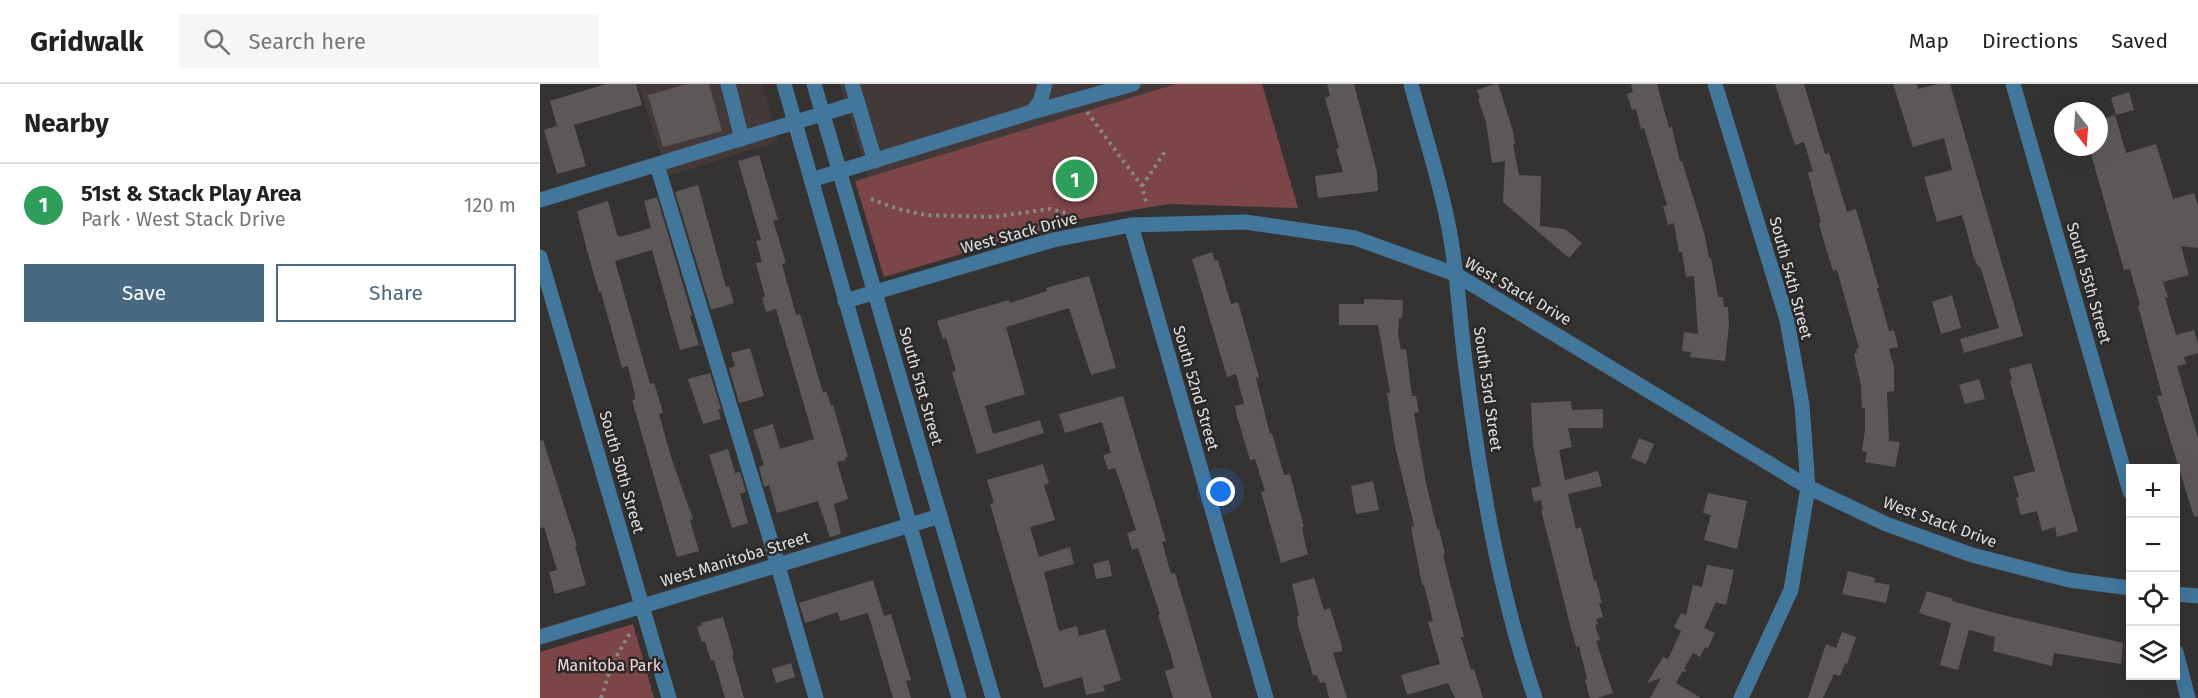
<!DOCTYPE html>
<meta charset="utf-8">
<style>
body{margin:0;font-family:"Fira Sans",sans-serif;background:#f6f6f6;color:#222}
.controls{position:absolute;right:18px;bottom:18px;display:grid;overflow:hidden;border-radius:0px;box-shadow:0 6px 24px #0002}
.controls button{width:54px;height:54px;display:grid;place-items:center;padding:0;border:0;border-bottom:2px solid #e0e0e0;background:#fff;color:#222;font:30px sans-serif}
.compass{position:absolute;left:1514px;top:18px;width:54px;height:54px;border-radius:50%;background:#fff;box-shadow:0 6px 24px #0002;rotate:163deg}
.you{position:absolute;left:681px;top:408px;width:21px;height:21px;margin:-15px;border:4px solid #fff;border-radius:50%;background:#1a73e8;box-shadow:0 0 0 9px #1a73e833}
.badge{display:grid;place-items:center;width:39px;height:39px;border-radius:50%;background:#476981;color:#fff;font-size:20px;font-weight:700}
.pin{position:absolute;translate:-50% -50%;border:3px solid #fff;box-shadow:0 2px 6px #0006}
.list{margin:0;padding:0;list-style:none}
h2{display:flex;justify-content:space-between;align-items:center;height:78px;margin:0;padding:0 24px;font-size:26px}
h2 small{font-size:20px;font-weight:400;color:#767676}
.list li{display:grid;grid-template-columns:39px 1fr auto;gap:18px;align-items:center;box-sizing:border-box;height:84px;padding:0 24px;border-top:2px solid #e0e0e0}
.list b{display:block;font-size:22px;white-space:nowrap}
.list p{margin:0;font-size:20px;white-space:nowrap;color:#767676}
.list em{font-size:20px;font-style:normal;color:#767676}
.actions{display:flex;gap:12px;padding:18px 24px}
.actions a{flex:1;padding:14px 0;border:2px solid #476981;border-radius:0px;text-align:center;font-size:21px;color:#476981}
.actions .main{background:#476981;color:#fff}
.icon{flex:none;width:33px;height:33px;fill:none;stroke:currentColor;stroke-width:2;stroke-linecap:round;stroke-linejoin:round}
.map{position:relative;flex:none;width:1658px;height:614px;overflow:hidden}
header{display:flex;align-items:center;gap:36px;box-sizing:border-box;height:84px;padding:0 30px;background:#fff;border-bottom:2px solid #e0e0e0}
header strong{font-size:28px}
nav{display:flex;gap:33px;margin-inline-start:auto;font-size:21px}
.search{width:420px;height:54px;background:#f6f6f6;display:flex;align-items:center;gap:15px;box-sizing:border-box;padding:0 21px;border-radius:0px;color:#767676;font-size:22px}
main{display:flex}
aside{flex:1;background:#fff}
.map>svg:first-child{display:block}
.built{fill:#443939}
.green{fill:#7c4649}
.building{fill:#5c5858}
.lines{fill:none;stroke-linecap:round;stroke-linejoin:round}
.path{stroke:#8a8787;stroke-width:4;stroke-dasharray:3 4.5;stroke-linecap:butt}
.minor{stroke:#42769b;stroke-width:15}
.labels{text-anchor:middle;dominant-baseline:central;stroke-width:5;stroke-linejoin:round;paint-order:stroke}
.street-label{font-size:16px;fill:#e0dede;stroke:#2b2828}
.park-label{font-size:16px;fill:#f3d8d8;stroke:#2b2828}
</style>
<header>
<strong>Gridwalk</strong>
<div class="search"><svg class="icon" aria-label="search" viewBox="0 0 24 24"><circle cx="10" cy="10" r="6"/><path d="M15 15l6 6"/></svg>Search here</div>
<nav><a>Map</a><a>Directions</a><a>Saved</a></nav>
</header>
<main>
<aside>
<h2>Nearby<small></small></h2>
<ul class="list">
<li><span class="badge" style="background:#2e9e5b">1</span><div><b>51st &amp; Stack Play Area</b><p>Park · West Stack Drive</p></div><em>120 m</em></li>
</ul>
<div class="actions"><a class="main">Save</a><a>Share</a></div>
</aside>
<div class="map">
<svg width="1658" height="614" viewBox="0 0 1658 614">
<rect width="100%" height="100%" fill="#353232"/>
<!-- built -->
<path class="built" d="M98 0H222L238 58 128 92Z
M300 0H636L328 93Z"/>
<!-- green -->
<path class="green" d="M636 0H722L758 124 628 120 540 135 344 193 315 97Z
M93 540 114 614H0V568Z"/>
<!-- building -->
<path class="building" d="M66 0H96L102 21 34 41 46 82 17 90 4 46 17 42 10 17Z
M147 0H169L182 47 123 63 108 11Z
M787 0H814L837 88 838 107 778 114 775 92 803 88 796 65 799 64 785 14 790 12Z
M955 0H958L973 47 975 60H973L979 91 1001 92 1000 142 1025 145 1042 159 1029 174 963 118 965 77 952 79 946 38 938 15 940 14 937 6Z
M1091 0H1117L1129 44 1132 43 1140 78 1142 77 1165 152 1169 174H1171L1178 213H1183L1184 223H1188L1189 242 1185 277 1150 273 1151 268 1142 267 1144 248 1158 250 1154 192 1146 193 1142 168H1139L1134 139 1128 141 1123 122 1127 121 1104 44 1101 45 1096 25 1092 26 1087 10 1093 8Z
M1235 0H1264L1285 70 1289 69 1307 128 1316 125 1339 204H1337L1349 247 1354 246 1358 263 1349 265 1354 283V307L1347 308 1349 357 1360 358 1355 383 1325 378 1327 368 1322 367 1325 345V324H1322L1321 302 1314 270 1317 269 1316 265 1319 264 1297 186 1293 187 1284 158 1279 139 1281 138 1268 89 1273 87 1264 58 1255 61Z
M1353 0H1377L1378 5 1398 0H1410L1483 252 1424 269 1420 255 1459 244 1440 182 1438 183 1434 174 1422 131 1397 138 1384 93 1412 86 1404 54 1373 63Z
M1589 8 1594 26 1576 31 1571 14Z
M1575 31 1586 69 1616 60 1633 115 1654 109 1658 122V164L1641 162 1649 191 1623 198 1628 213 1625 214 1636 251 1654 246 1658 260V269L1644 273 1646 280 1637 282 1658 354V432L1654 433 1626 342 1617 312 1622 311 1598 222 1600 221 1590 185 1584 186 1549 63H1559V36Z
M219 71 238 136H233L246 179 242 180 256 231 260 230 283 309 286 307 291 322 293 321 308 373H305L306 376 297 378 308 415 294 420 301 450 290 453 278 417 237 429 229 401 224 403 219 383 224 381 213 346 233 340 240 365 274 355 236 225 226 228 222 214 225 213 216 179 222 178 216 157 221 156 198 77Z
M158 101 186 203 189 202 194 219 171 226 135 108Z
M117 113 152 231 150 232 159 261 140 266 112 166 75 177 110 300 114 299 117 308 123 329 119 330 131 373 153 435 150 436 159 467 137 473 92 316H95V311L88 282 82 284 61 208H59L48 170 37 127 68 117 77 151 80 153 111 144 104 117Z
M672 168 675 177 678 176 691 220 698 218 719 293 716 294 730 350 732 349 744 391 750 390 764 443H762L764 454 768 470 741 479 721 408 725 407 715 375 710 376 697 332 695 322 704 320 696 290 687 293 652 175Z
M549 192 576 284 551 291 529 224 466 243 485 310 445 322 453 350 500 336 504 349 437 370 412 288 416 287 406 254 403 255 397 237 469 216 470 219 507 207 506 204Z
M1412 211 1421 244 1401 250 1392 218Z
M824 215 863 216 862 234H859L858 250 861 266 866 265 872 312H876L879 328 874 329 886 399 897 445H899L905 470 903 471 924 553H921L931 586 934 585 943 614H915L908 599 867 611 861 591 900 580 888 538 893 537 884 501H882L871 443 874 442 855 362 847 309H850L838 241H799V220H824Z
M210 264 224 312 199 319 189 284 195 282 191 269Z
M1491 279 1538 447 1517 453 1515 443 1502 447 1497 427 1481 431 1476 414 1479 413 1473 393 1495 387 1470 297 1472 296 1469 285Z
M170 289 181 325H178L181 335 163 340 148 295Z
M1439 295 1445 315 1425 320 1419 301Z
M583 312 626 457 622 458 631 490 635 489 672 614H633L625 587 634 584 632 575 618 531 620 530 598 464 592 466 587 449 596 446 585 412 575 384 568 386 563 371 571 369 562 338 525 349 519 330Z
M1031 317 1032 326 1063 325V344H1028L1032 363 1019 366 1025 396 1058 387 1062 402 1028 410 1036 445 1041 443 1054 497 1056 496 1062 519H1059L1063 533 1056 535 1058 540 1055 541 1060 556 1056 557 1073 609 1057 614H1050L1045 596 1047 595 1039 562 1036 563 1029 537 1001 426H1003L1001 416 994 418 991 404 1001 402 993 361 991 319Z
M1099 354 1114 360 1106 380 1091 374Z
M3 356 37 462H35L46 501 15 510 9 488 17 486 4 443 0 445V357Z
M188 365 195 389 200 388 206 408 200 410 208 439 192 444 169 371Z
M503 380 509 399 504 401 515 436 490 443 499 473 530 463 534 480 504 488 519 547 537 542 539 552 565 545 581 596 563 602 565 607 546 611 542 593 504 604 450 420 454 419 447 396Z
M833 397 839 426 816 430 811 402Z
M1168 409 1207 417 1197 465 1164 456 1171 431 1163 429Z
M569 476 572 492 556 495 553 480Z
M1167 481 1194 486 1186 521 1176 518 1164 544 1175 549 1168 564 1165 563 1160 573 1153 569 1144 585 1147 587 1142 588 1136 599 1161 614H1110L1121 594 1107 599 1123 573 1128 575 1141 547 1134 543 1141 529 1146 531 1153 501 1162 503Z
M1308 487 1335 494 1334 498 1350 501 1346 519 1302 510Z
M774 494 784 526 790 524 802 563V567L793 569 807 614H789L785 598 780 599 777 591H773L758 542 757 532 759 531 752 500Z
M333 496 344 532 351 530 371 596 366 597 371 614H353L328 529 300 537 298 528 265 539 259 519Z
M1387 507 1413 515 1412 517 1455 529 1583 559 1581 580 1514 569 1512 582 1453 567 1455 553 1429 546 1418 586 1400 581 1411 539 1379 529Z
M183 533 194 571H192L204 614H185L174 576 171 577 165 557 162 558 157 543 162 541 161 539Z
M1302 548 1316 553 1307 580 1305 579 1300 592 1294 590 1283 614H1268L1286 560 1296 564Z
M251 579 255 593 236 599 232 585Z"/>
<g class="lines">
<!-- path -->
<path class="path" d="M547 28 602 102 606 118
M602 102 626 66
M331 115 355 124 385 131 453 133 510 125 530 130
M61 614 72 580 90 549"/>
<!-- minor -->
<path class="minor" d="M188 0 202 55
M244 0 419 614
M274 0 453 614
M312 0 335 77
M871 0C884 49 901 99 910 150 918 194 920 240 926 285 940 396 959 508 995 614
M1175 0 1247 236 1262 321 1268 403 1251 506 1201 614
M1473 0 1590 408
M492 28 593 0
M117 81 232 461 276 614
M271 96 492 28 500 18 505 0
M0 116 318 19
M591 141 726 614
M0 173 129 614
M305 217 513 156 591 141 705 138 815 154 915 190 1268 403 1346 440 1432 471 1529 496 1590 504
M1636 510 1658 512
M0 553 400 432
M1636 568 1648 614"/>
</g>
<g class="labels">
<!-- street labels -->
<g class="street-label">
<text transform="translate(479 149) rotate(-15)">West Stack Drive</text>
<text transform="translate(1251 194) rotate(75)">South 54th Street</text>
<text transform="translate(1549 199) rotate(74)">South 55th Street</text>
<text transform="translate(978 207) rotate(30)">West Stack Drive</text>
<text transform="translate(381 302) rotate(74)">South 51st Street</text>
<text transform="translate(656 304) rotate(74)">South 52nd Street</text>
<text transform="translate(948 305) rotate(82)">South 53rd Street</text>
<text transform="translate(82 388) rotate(74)">South 50th Street</text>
<text transform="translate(1400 438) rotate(20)">West Stack Drive</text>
<text transform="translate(195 475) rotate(-17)">West Manitoba Street</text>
</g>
<!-- park labels -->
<g class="park-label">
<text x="69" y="581">Manitoba Park</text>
</g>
</g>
</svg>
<div class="controls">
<button>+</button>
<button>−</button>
<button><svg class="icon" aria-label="locate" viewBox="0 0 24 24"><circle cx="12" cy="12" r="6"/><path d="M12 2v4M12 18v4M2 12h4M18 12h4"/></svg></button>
<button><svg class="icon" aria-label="layers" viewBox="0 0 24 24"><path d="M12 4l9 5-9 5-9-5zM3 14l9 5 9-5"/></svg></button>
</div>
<svg class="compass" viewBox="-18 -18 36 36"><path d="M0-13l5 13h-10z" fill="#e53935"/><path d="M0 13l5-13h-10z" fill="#767676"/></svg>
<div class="you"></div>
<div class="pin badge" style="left:535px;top:95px;background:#2e9e5b">1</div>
</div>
</main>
